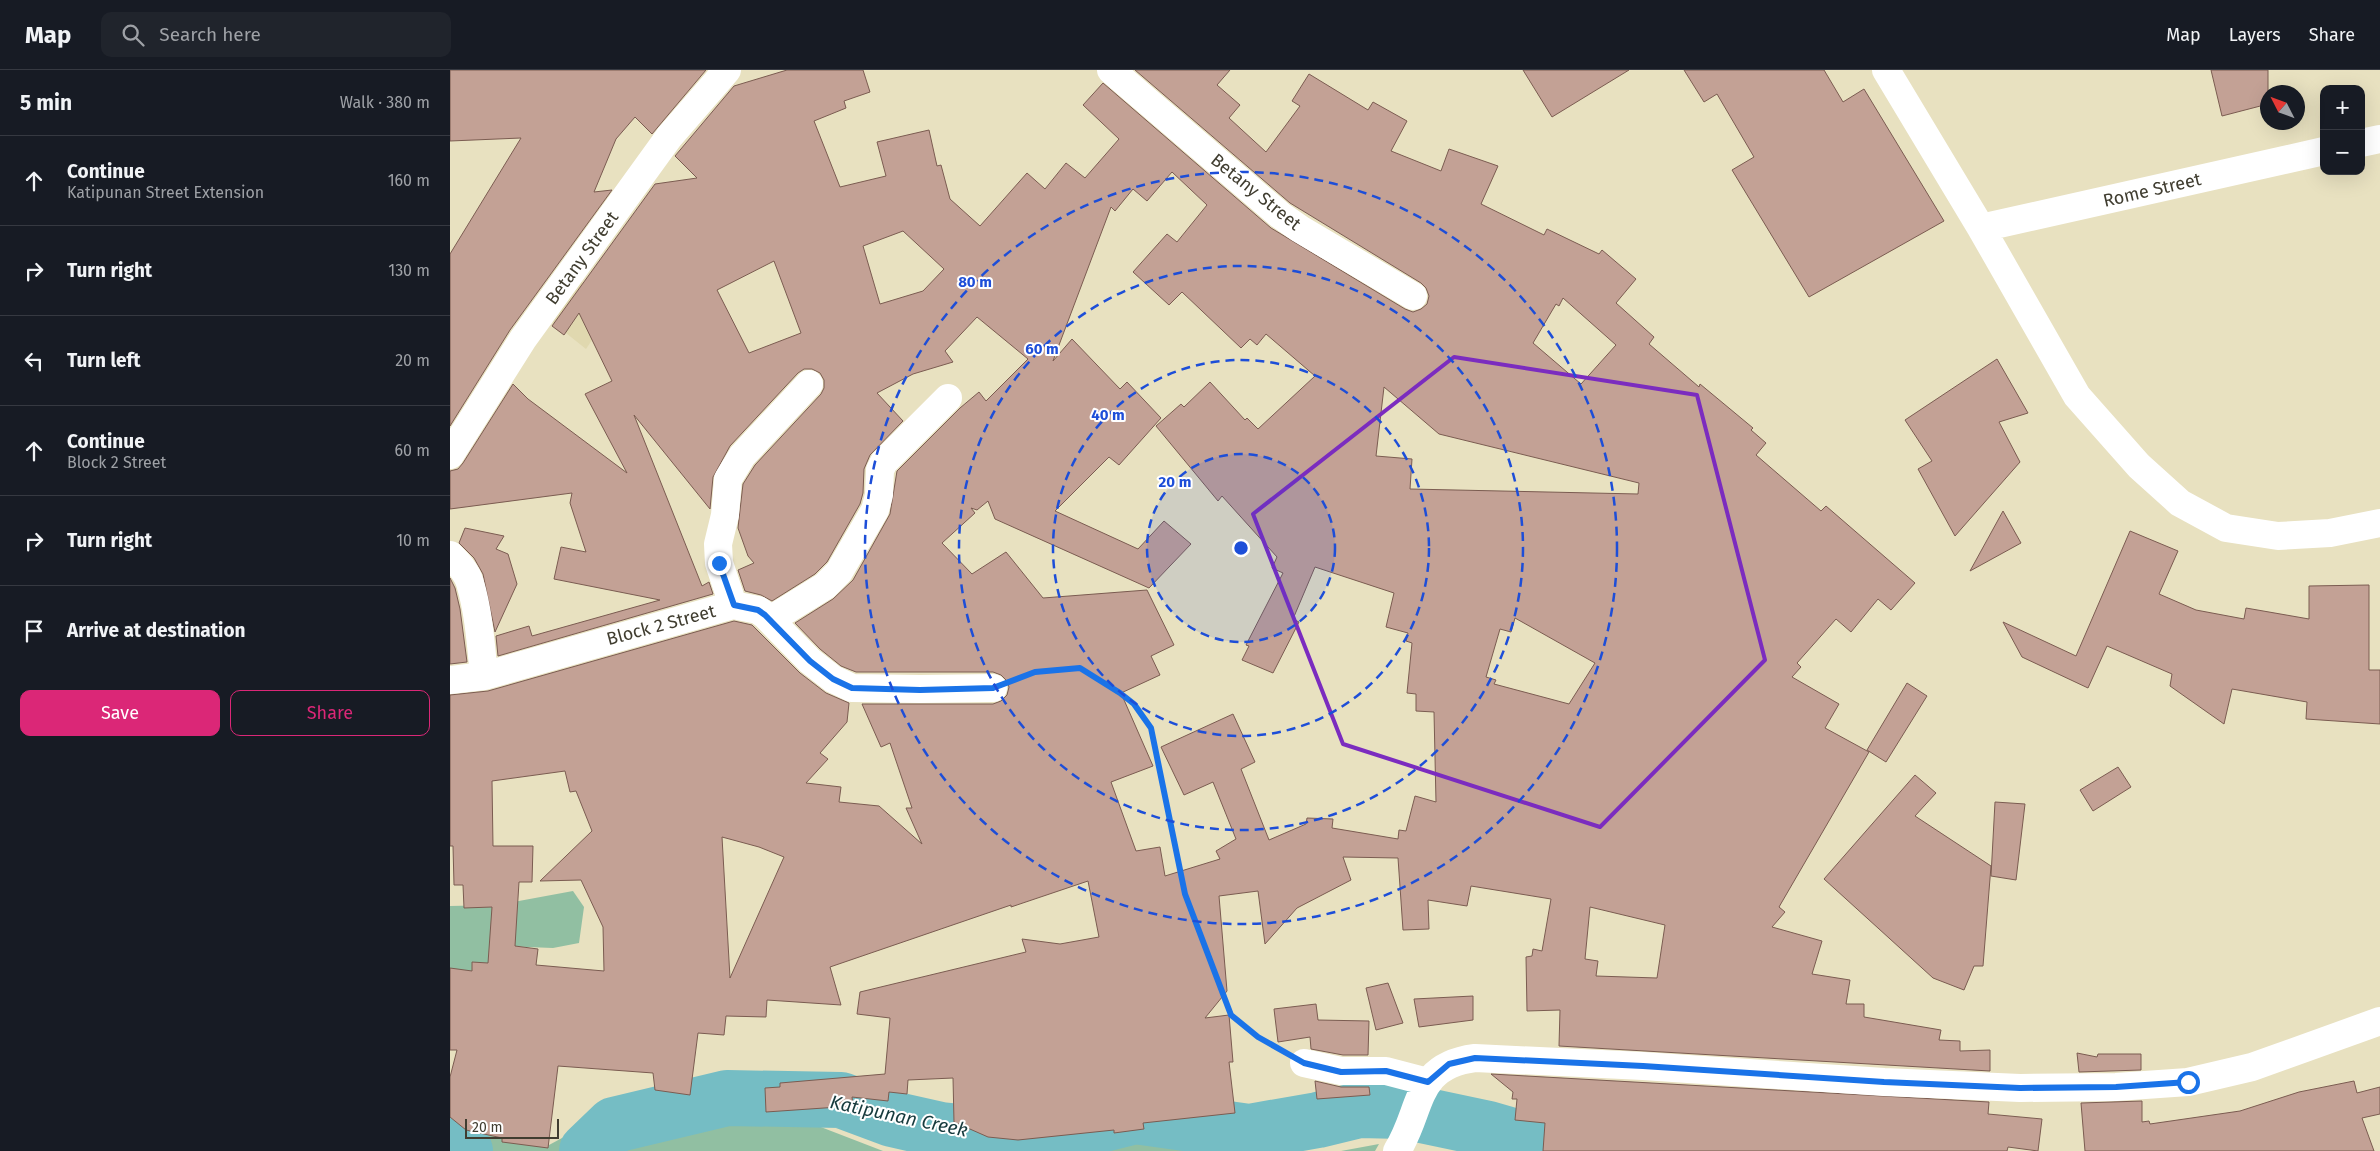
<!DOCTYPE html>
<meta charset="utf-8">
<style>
body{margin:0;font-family:"Fira Sans",sans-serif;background:#20242c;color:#f1f3f6}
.controls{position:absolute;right:15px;top:15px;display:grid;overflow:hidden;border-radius:10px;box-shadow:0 5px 20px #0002}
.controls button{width:45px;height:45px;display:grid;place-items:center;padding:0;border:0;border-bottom:1px solid #363941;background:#171b24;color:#f1f3f6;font:25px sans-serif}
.compass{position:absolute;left:1810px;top:15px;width:45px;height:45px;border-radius:50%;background:#171b24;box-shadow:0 5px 20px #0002;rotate:312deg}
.scale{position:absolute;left:15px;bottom:12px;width:94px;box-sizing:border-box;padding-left:5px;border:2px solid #403d30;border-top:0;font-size:14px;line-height:18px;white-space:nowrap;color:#403d30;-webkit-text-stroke:4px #fff;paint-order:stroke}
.stop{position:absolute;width:15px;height:15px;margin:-11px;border:4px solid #1a73e8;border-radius:50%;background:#fff}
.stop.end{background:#1a73e8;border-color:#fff;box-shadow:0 1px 5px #0008}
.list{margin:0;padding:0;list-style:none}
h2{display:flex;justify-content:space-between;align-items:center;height:65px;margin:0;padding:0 20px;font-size:21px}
h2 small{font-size:16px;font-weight:400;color:#9ea1a6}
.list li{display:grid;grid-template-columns:32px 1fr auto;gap:15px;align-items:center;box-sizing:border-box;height:90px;padding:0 20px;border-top:1px solid #363941}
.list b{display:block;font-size:19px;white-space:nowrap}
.list p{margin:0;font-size:16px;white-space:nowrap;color:#9ea1a6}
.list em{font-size:16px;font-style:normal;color:#9ea1a6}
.actions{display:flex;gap:10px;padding:15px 20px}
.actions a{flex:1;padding:11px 0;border:1px solid #db2777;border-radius:10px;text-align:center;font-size:18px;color:#db2777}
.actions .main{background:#db2777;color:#fff}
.icon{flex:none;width:28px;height:28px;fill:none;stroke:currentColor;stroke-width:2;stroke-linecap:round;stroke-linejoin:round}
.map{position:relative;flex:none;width:1930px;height:1081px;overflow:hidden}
header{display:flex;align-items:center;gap:30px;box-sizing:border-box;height:70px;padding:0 25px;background:#171b24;border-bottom:1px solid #363941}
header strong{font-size:24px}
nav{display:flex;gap:28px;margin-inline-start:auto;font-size:18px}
.search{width:350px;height:45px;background:#20242c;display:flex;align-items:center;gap:12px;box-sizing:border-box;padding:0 18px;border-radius:10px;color:#9ea1a6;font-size:19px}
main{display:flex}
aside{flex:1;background:#171b24}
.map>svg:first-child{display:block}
.built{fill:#e0d8af}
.green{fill:#91bfa2}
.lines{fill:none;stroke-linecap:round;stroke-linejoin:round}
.stream{stroke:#659798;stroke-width:10}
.river{stroke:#75bdc4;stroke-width:56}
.building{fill:#c3a195;stroke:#7b5c51;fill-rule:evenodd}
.path{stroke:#a49e85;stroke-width:3;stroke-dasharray:2.5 4;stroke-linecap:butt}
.minor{stroke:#fff;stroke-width:28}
.route{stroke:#1a73e8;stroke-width:6}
.marked{fill:none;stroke:#7b2cbf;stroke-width:4;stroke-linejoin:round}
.ring{fill:none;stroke:#1d4ed8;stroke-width:2.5;stroke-dasharray:9 6}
.labels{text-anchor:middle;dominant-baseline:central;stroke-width:4;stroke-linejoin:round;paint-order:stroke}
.street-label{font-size:18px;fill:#403d30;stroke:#fff}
.water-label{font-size:19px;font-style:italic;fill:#163a3d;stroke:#fff}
.centre{fill:#1d4ed8;stroke:#fff;stroke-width:2.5}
.ring-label{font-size:15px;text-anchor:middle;font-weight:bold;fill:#1d4ed8;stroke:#fff;stroke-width:4;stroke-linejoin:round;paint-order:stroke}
</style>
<header>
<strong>Map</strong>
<div class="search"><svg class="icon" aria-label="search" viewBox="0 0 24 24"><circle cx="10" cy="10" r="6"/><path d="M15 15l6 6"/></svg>Search here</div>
<nav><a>Map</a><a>Layers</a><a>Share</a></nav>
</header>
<main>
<aside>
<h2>5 min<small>Walk · 380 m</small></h2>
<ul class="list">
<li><svg class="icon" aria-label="ahead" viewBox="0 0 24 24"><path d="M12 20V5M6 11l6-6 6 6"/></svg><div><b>Continue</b><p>Katipunan Street Extension</p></div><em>160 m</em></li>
<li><svg class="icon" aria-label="right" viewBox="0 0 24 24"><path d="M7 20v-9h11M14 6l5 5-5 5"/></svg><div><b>Turn right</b></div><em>130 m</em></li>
<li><svg class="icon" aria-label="left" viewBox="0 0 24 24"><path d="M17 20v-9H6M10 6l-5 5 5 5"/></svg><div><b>Turn left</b></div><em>20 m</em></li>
<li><svg class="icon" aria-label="ahead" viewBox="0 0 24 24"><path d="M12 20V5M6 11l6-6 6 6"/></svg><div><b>Continue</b><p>Block 2 Street</p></div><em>60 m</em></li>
<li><svg class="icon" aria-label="right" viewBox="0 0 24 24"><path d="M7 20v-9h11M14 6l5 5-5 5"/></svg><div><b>Turn right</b></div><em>10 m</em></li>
<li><svg class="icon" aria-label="arrive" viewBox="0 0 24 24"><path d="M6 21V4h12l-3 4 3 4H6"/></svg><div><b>Arrive at destination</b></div></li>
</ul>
<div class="actions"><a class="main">Save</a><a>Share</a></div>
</aside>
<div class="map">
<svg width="1930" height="1081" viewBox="0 0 1930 1081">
<rect width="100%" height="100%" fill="#e8e1c0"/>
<!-- built -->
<path class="built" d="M128 210 168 231 136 279 101 251Z"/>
<!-- green -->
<path class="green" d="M123 821 134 837 129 873 103 878 51 876 47 909 0 904V836L47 835Z
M0 1042 69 1057 99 1075 151 1047 350 1049 433 1081H0Z
M682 1058 816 1074 815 1081H655Z
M929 1074 925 1081H891Z"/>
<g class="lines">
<!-- stream -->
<path class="stream" d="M152 1081 164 1055"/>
<!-- river -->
<path class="river" d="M0 1072 15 1081
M137 1081 164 1055 277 1028 391 1030 442 1049 491 1060 590 1070 685 1046 799 1062 868 1050 909 1040 953 1041 1038 1059 1114 1081"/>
</g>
<!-- building -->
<path class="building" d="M0 0H256L202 64 185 47 166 69 144 122 162 120 60 260 0 356V184L71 68 0 71Z
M337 0H413L420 22 394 31 396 38 364 51 390 117 436 106 427 72 479 60 487 96 491 95 500 129 530 156 577 103 595 119 616 93 635 108 669 69 633 35 653 13 821 158 955 239 963 242 971 239 977 234 979 226 976 218 971 213 840 133 685 0H780L767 15 790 35 779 48 816 82 850 36 842 31 859 4 918 40 923 32 957 51 941 81 991 101 999 79 1048 96 1031 134 1094 165 1097 159 1149 184 1152 180 1186 209 1166 233 1204 267 1199 274 1249 317 1250 314 1303 358 1301 360 1316 373 1306 385 1371 441 1376 436 1465 513 1441 540 1428 529 1401 562 1386 549 1347 593 1351 597 1342 607 1389 634 1375 658 1419 682 1329 837 1335 842 1322 857 1372 871 1362 904 1400 910 1396 934H1414V947L1491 960 1489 970 1510 971V981L1540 980V1001L1109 976 1110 940 1077 941 1076 887 1082 886 1083 879 1092 881 1101 829 1021 816 1017 836 978 830 979 859 953 860 948 788 893 787 901 810 847 838 815 874 808 821 769 826 777 921 755 948 779 945 783 992H779L785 1043 693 1053 694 1059 664 1063V1060L568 1070 538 1067 504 1052 503 1008 458 1010 457 1024 439 1022 438 1031 402 1027 403 1036 316 1042 315 1018 330 1017V1013L435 1004 440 948 407 944 410 922 576 882 572 869 610 874 649 867 638 811 561 837V835L380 897 391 935 317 930 316 947 276 946 274 965 248 963 240 1025 205 1020 203 1003 108 996 98 1078 52 1072V1068L16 1060 0 1047V1007L7 980H0V898L22 901V892L38 893 42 837 14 838 13 815H4L3 776H0V625L38 621 284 551 302 555 350 603 376 623 399 633 397 652 370 683 378 689 356 713 391 717 389 732 429 736 472 774 456 738H462L440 673 431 677 412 634H543L551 631 557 625 559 617 556 610 551 605 543 602H406L391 596 370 579 345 553 383 529 403 510 440 444 447 401 510 338 529 322 536 331 578 289 527 247 495 281 503 292 463 304 427 323 453 351 420 385 414 399 413 423 410 434 377 492 365 504 322 531 311 525 295 521 288 500 304 493 298 486 288 458 293 414 305 395 371 324 374 318V310L370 303 362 299H354L348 303 280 376 263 407 260 439 184 345 252 516 259 512 263 524 48 586 46 566 79 556 82 566 210 530 104 509 111 477 136 482 120 433 122 423 0 439V401L8 399 13 393 63 314 78 329 177 403 135 324 162 311 129 243 114 265 102 256 205 114 247 108 225 86 284 16ZM722 102 757 135 727 172 717 164 683 202 719 235 732 222 791 278 800 269 807 275 816 264 865 306 808 359 797 348 795 350 760 312 734 337 731 334 706 356 768 431 772 426 827 487 822 498 833 503 796 575 799 576 792 590 823 603 849 552 843 549 865 497 944 523 936 557 958 563 956 571 962 573 957 623 966 624V641L984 642 986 732 965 726 956 761 949 760 948 769 882 758 883 749 857 748 856 754 819 770 791 699 805 692 783 644 711 677 734 725 763 712 786 769 766 781 770 789 715 806 710 777 686 781 661 712 703 696 671 623 710 605 701 586 724 575 697 520 593 528 556 482 522 504 492 473 525 443 521 438 527 440 538 431 545 449 699 518 741 474 714 451 688 479 605 441 659 387 669 395 711 348 677 312 670 319 622 269 603 291 661 137 665 141 683 119 697 131ZM453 161 494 199 473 221 430 234 413 176ZM324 191 351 263 299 283 267 220ZM1113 228 1166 275 1131 314 1083 273 1106 234 1109 236ZM934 317 989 364 1189 413 1188 424 960 419 962 389 926 386ZM1065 548 1145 593 1119 634 1044 614 1046 610 1036 607 1050 559 1061 562ZM115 701 120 722 126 721 142 761 90 811 131 810 153 857 154 901 86 895 88 879 65 876 69 812H82L83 776H43L42 711ZM272 767 309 777 334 787 280 908ZM1140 837 1215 855 1207 908 1146 906 1148 891 1135 889Z
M1073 0H1179L1102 47Z
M1234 0H1374L1393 32 1414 19 1494 151 1359 227 1282 100 1304 87 1267 24 1254 32Z
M1761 0H1818V34L1772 46Z
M1547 289 1578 343 1549 352 1570 392 1505 466 1468 399 1482 391 1455 350Z
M1553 441 1571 473 1520 501Z
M15 458 54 466 46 479 58 484 67 514 45 562 33 504 24 488 9 473Z
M1680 461 1728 481 1709 524 1746 540 1794 549 1796 538 1859 549V516L1919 515V600H1930V654L1856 649 1857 632 1782 619 1774 654 1720 616 1722 604 1657 576 1638 618 1572 587 1553 552 1626 586Z
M0 508 5 518 10 539 17 592 0 594Z
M1457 613 1477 626 1436 692 1417 680Z
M1668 697 1681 717 1643 741 1630 720Z
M1465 705 1486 723 1465 746 1541 796 1533 896H1524L1514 920 1483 908 1374 809Z
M1545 732 1575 734 1566 810 1541 806Z
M938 913 953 953 926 960 916 918Z
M1023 926V950L969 957 964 929Z
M866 934 868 950 919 951 918 985H893L861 979 860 967 828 972 824 939Z
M1627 983 1647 987 1648 984H1691V1000L1629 1002Z
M1041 1004 1539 1032 1538 1044 1592 1049 1588 1081 1558 1077 1557 1081H1093L1095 1053 1065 1050 1067 1029H1062L1063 1022Z
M865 1011 891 1017H919L920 1025 867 1029Z
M1904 1011 1907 1023 1930 1017V1044L1912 1048 1924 1081H1635L1631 1033 1692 1031V1052L1699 1051 1700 1054 1790 1041 1849 1022Z"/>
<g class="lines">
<!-- path -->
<path class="path" d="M569 608 585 602 630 598 684 634 701 658 735 824 781 945 808 967 829 979"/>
<!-- minor -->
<path class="minor" d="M661 0 830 145 850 159 963 226
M1436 0 1531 158 1627 326 1689 396 1730 433 1776 458 1828 466 1880 463 1930 453
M1911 73 1930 69
M1531 158 1874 81
M0 385 73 269 219 67 277 0
M0 485C8 493 17 502 20 513 29 543 31 576 34 606L0 610
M283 535 269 493 268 474 275 445 278 409 292 386 359 314
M320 550 375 516 389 502 425 440 429 425 430 400 434 392 498 328
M34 606 283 535 308 540 315 545 360 591 383 609 402 618 470 619 543 618
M854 993 891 1001H936L978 1012
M947 1081C973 1040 963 996 1025 988L1193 996 1434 1012 1570 1018 1666 1017 1738 1012 1802 997 1930 951"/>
</g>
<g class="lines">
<!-- route -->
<path class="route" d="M269 493 284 535 308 540 315 545 360 591 383 609 402 618 470 620 543 618 585 602 630 598 670 623 684 634 701 658 735 824 781 945 808 967 854 993 891 1002 936 1001 978 1012 999 994 1025 988 1193 996 1434 1012 1570 1018 1666 1017 1738 1012"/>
</g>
<!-- marked area -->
<path class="marked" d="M1004 287 1247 325 1315 590 1150 757 893 674 803 444Z"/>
<!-- distance rings -->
<circle cx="791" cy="478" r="94" fill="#1d4ed8" fill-opacity=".12"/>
<g class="ring">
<circle cx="791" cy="478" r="94"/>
<circle cx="791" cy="478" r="188"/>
<circle cx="791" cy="478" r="282"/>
<circle cx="791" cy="478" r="376"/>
</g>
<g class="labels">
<!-- street labels -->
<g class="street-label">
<text transform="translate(1702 120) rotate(-13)">Rome Street</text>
<text transform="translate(806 122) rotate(39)">Betany Street</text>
<text transform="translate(132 188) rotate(-54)">Betany Street</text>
<text transform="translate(211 555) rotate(-15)">Block 2 Street</text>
</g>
<!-- water labels -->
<g class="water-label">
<text transform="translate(449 1046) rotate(12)">Katipunan Creek</text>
</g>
</g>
<circle cx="791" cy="478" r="8" class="centre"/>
<g class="ring-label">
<text x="525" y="217">80 m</text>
<text x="592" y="284">60 m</text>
<text x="658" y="350">40 m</text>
<text x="725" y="417">20 m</text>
</g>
</svg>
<div class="controls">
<button>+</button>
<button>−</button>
</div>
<svg class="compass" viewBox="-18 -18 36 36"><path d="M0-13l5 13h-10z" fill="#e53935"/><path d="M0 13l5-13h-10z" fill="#9ea1a6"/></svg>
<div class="scale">20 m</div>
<div class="stop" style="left:1738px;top:1012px"></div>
<div class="stop end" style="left:269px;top:493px"></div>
</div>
</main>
